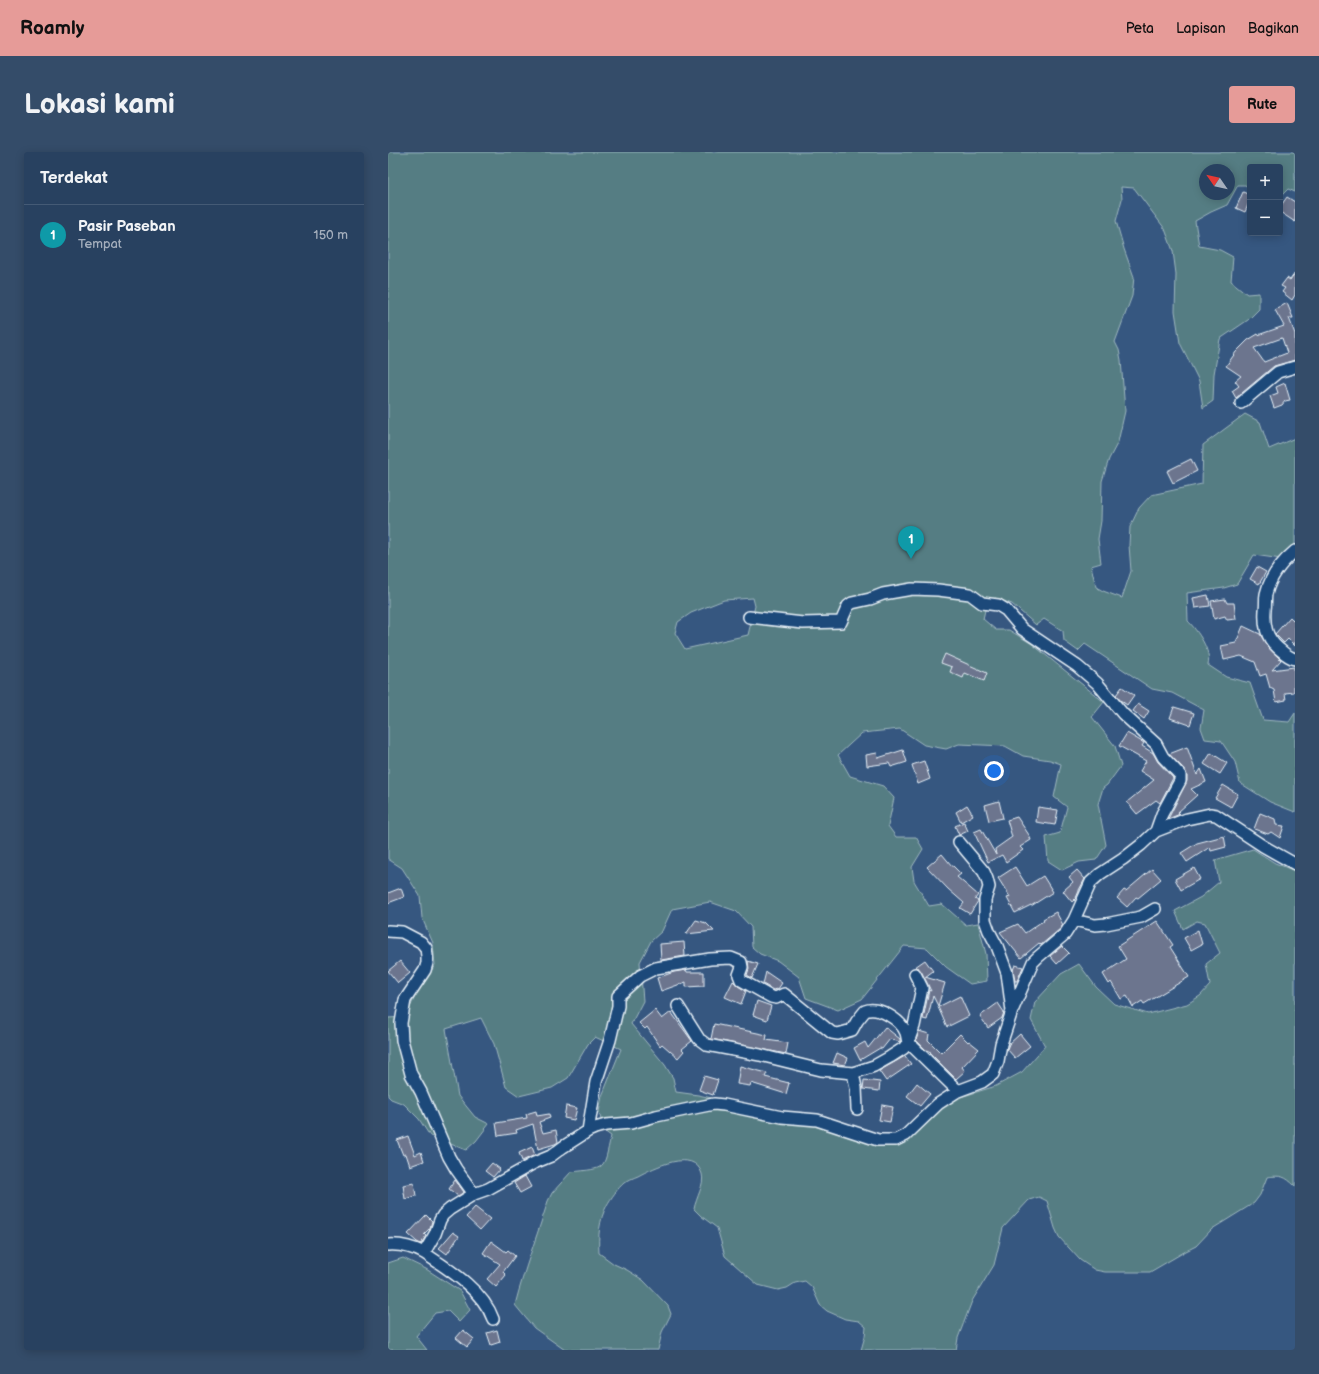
<!DOCTYPE html>
<html lang="id">
<meta charset="utf-8">
<style>
body{margin:0;font-family:"Balsamiq Sans",sans-serif;background:#344c69;color:#f1f3f6}
.controls{position:absolute;right:12px;top:12px;display:grid;overflow:hidden;border-radius:4px;box-shadow:0 2px 10px #0003}
.controls button{width:36px;height:36px;display:grid;place-items:center;padding:0;border:0;border-bottom:1px solid #445a75;background:#284160;color:#f1f3f6;font:20px sans-serif}
.compass{position:absolute;left:811px;top:12px;width:36px;height:36px;border-radius:50%;background:#284160;box-shadow:0 2px 10px #0003;rotate:304deg}
.you{position:absolute;left:606px;top:619px;width:14px;height:14px;margin:-10px;border:3px solid #fff;border-radius:50%;background:#1a73e8;box-shadow:0 0 0 6px #1a73e833}
.badge{display:grid;place-items:center;width:26px;height:26px;border-radius:50%;background:#e69b98;color:#fff;font-size:13px;font-weight:700}
.pin{position:absolute;translate:-50% -33px;filter:drop-shadow(0 1px 2px #0008)}
.pin::after{content:'';position:absolute;top:21px;width:14px;height:12px;background:inherit;clip-path:polygon(0 0,100% 0,50% 100%)}
.list{margin:0;padding:0;list-style:none}
h2{display:flex;justify-content:space-between;align-items:center;height:52px;margin:0;padding:0 16px;font-size:17px}
h2 small{font-size:13px;font-weight:400;color:#a5afbd}
.list li{display:grid;grid-template-columns:26px 1fr auto;gap:12px;align-items:center;box-sizing:border-box;height:60px;padding:0 16px;border-top:1px solid #445a75}
.list b{display:block;font-size:15px;white-space:nowrap}
.list p{margin:0;font-size:13px;white-space:nowrap;color:#a5afbd}
.list em{font-size:13px;font-style:normal;color:#a5afbd}
.map{position:relative;flex:none;width:907px;height:1198px;overflow:hidden;border-radius:4px}
header{display:flex;align-items:center;gap:24px;box-sizing:border-box;height:56px;padding:0 20px;background:#e69b98;color:#111}
header strong{font-size:19px}
nav{display:flex;gap:22px;margin-inline-start:auto;font-size:14px}
.intro{display:flex;align-items:center;justify-content:space-between;box-sizing:border-box;height:96px;padding:0 24px}
h1{margin:0;font-size:28px}
.button{padding:10px 18px;border-radius:4px;background:#e69b98;color:#111;font-size:14px;font-weight:700}
main{display:flex;gap:24px;padding:0 24px}
aside{flex:1;background:#284160;border-radius:4px;box-shadow:0 2px 10px #0003}
.map>svg:first-child{display:block}
.green{fill:#557d83;stroke:#9eb7be;fill-rule:evenodd}
.building{fill:#6c748e;stroke:#e8f1f8;fill-rule:evenodd}
.lines{fill:none;stroke-linecap:round;stroke-linejoin:round}
.street-casing{stroke:#e8f1f8;stroke-width:14}
.street{stroke:#1f4a7a;stroke-width:11}
</style>
<header>
<strong>Roamly</strong>
<nav><a>Peta</a><a>Lapisan</a><a>Bagikan</a></nav>
</header>
<div class="intro"><h1>Lokasi kami</h1><a class="button">Rute</a></div>
<main>
<aside>
<h2>Terdekat<small></small></h2>
<ul class="list">
<li><span class="badge" style="background:#0f9aa8">1</span><div><b>Pasir Paseban</b><p>Tempat</p></div><em>150 m</em></li>
</ul>
</aside>
<div class="map">
<svg width="907" height="1198" viewBox="0 0 907 1198">
<rect width="100%" height="100%" fill="#365780"/>
<filter id="ink" filterUnits="userSpaceOnUse"><feTurbulence type="fractalNoise" baseFrequency=".025" numOctaves="2"/><feDisplacementMap in="SourceGraphic" scale="8" xChannelSelector="R" yChannelSelector="G"/><feConvolveMatrix kernelMatrix="1 2 1 2 8 2 1 2 1" color-interpolation-filters="sRGB"/></filter>
<g filter="url(#ink)">
<!-- green -->
<path class="green" d="M0 0H907V40L900 37 892 45V15H862V36L857 33H850L839 53 823 60 807 69 811 94 832 98 845 105 843 129 859 142 871 141V157L860 168 832 187 826 222 825 249 815 256 811 229 792 191 787 159 788 122 785 99 777 77 746 36 733 35 734 47 728 69 736 97 746 125 744 144 727 190 731 198 733 208 737 259 730 290 721 307 714 329 713 369 710 387 713 411 703 414 708 435 715 439 734 446 743 419 741 393 742 375 751 356 763 343 814 332 815 293 857 262 872 270 881 297 907 286V409L866 403 849 432 836 436 799 441 800 469C809 478 824 499 820 513L838 525 862 531 875 568 901 570 907 561V660L882 650 852 631 847 610 833 589 817 587 813 576 816 558 784 541 764 537 697 492 690 499 676 489 675 479 656 467 648 473 624 452 607 446 597 458 595 467 608 478H621L644 492 716 550 704 565 727 594 733 614 719 633 715 636 710 652 718 693 708 708 691 710 674 718 660 709 658 685 672 681 679 655 666 645 673 612 662 608 635 604 617 594 571 592 558 597 536 593 512 577 474 581 450 603 462 624 495 634 506 646 500 674 508 685H528L535 697 524 715 526 729 541 754 554 752 578 773 590 771 598 802 599 829 582 832 558 815 539 796 516 794 474 847 450 858 418 846 411 825 390 809 372 802 364 795 363 775 348 759 322 750 284 757 274 779 263 789 252 810 255 849 243 872 277 913 285 926 288 940 310 943 361 954 448 968 477 980 501 993 516 991 545 961 563 948 608 934 634 920 657 894 643 868 647 850 673 822 691 812 708 835 726 852 760 862 799 852 812 844 822 833 818 812 832 801 817 771 809 769 795 777 787 759 813 745 831 730 827 708 865 697 887 711 907 719V856L906 858 907 859V1034C897 1024 893 1023 879 1025L872 1043 866 1051 824 1077 808 1094 798 1099 762 1120H717L707 1118 692 1108 671 1085 667 1076 659 1049 651 1045 641 1048 615 1076 606 1113 584 1149 570 1186 568 1198H473L477 1184 478 1175 471 1169 457 1167 439 1159 432 1153 424 1135 417 1129 407 1131 399 1136 390 1138 370 1133 337 1104 329 1076 313 1064 306 1057C308 1046 317 1032 314 1022 306 995 265 1016 250 1024 245 1026 240 1028 236 1031 230 1036 223 1046 219 1053 211 1068 210 1084 211 1101L226 1112 239 1118 255 1128 280 1154 283 1162 274 1180 270 1198H177L146 1176 127 1153C136 1118 149 1084 160 1049L164 1041 183 1020C219 1016 215 1019 223 984L216 979 211 960 214 944 233 897 207 885 200 892 180 926 164 936 131 944 118 935 106 892 93 866 58 877 70 944 87 965 101 972 88 989 78 998 42 984 31 967 16 952 3 947 0 944V866L18 865 28 842 47 813 45 791 34 766 32 744 14 716 0 707ZM817 18H841V42H817ZM365 446 367 454 360 483 297 497 287 481 290 470 303 461 336 448Z
M15 1106 38 1117 72 1139 82 1158 71 1170 60 1159 47 1161 28 1184 39 1198H0V1111Z"/>
<!-- building -->
<path class="building" d="M855 40 862 43V48L857 60 848 56Z
M899 45 907 50V70L892 60V55Z
M907 121V143L904 148 894 140 897 136 893 134 899 126 902 128Z
M899 151 905 166H901L907 182V208L886 214 848 246 844 239 851 234 847 229 853 224 838 214 848 200 860 188 870 182V183L896 174 887 158ZM894 186 899 201 876 210 866 196Z
M897 231 902 248 897 249 894 253 886 256 882 244 890 241 888 235Z
M803 307 809 319 785 331 779 319Z
M869 415 878 420 871 432 862 427Z
M820 443 822 454 807 456 805 446Z
M837 447 839 451H846L848 467 839 468 837 464 826 467 823 449Z
M902 465 907 470V494L900 487 896 491 887 482Z
M855 474 872 482 880 495 893 508 884 518 906 515V540L897 541 898 548 888 550 886 538 882 536 878 522 872 524 867 510 853 504 836 508 833 494 848 491Z
M557 502 599 521 596 529 577 521 575 526 562 520 564 515 553 511Z
M734 535 746 543 739 553 732 548 728 543Z
M750 552 761 559 756 567 745 559Z
M786 555 806 561 802 573 782 566Z
M739 581 756 591 754 594 765 601 770 610 785 626 772 651 768 648 749 662 739 650 766 628 752 619 758 609 731 594Z
M799 595 809 623 813 617 818 630 803 637 809 643 790 660 792 662 780 667 799 629V623L797 618 781 602Z
M515 598 519 610 503 615 501 611 479 614 478 603 489 601 490 606Z
M823 601 839 611 832 622 816 612Z
M536 609 542 627 530 632 524 613Z
M835 633 850 642 843 655 827 646Z
M611 649 615 666 601 669 597 653Z
M579 653 585 663 573 670 568 660Z
M650 655 670 658 667 673 648 670Z
M872 661 887 667 888 673 896 674 892 686 883 680 880 682 866 677Z
M629 665 641 683 643 688 632 695 635 698 618 710 614 703 600 710 586 680 593 677 608 703 607 697 624 685 619 668Z
M576 670 580 679 571 683 567 674Z
M836 684 838 695 823 699 822 695 799 710 793 701 809 691Z
M554 702 564 714H565L573 722 569 725 590 743 587 747 590 749 582 762 572 756 576 751 560 737 539 715Z
M627 715 639 734 655 724 665 740 643 754V753L627 761 619 746 622 745 610 726Z
M806 716 812 727 793 738 787 727Z
M764 717 773 727 750 746 748 745 739 755 729 746 736 738 738 739Z
M689 718 697 727 691 738V739L688 746 684 750 675 739 685 730 681 725Z
M13 736 16 745 0 751V741Z
M668 760 675 773 672 777 653 793 651 791 633 806 612 780 630 772 637 781 656 768 655 767Z
M308 768 318 771 326 779 298 782Z
M769 769 785 793 782 795 801 825 756 852 754 849 745 855 739 844 733 847 723 830 721 832 715 822 738 807 730 794Z
M810 778 814 792 803 798 796 786Z
M296 790 297 804 273 808 272 792Z
M674 794 681 801 669 812 662 804Z
M537 808 545 819 537 825 557 831 550 854 545 844 539 868 535 867 541 838 543 839 533 819 530 816 527 815Z
M12 809 22 821 10 831 0 819Z
M360 809 370 812 364 826 359 823 361 817Z
M627 813 635 815 629 829H627L625 818Z
M298 818 299 820H316V834L298 835V830L273 839 269 826 286 820Z
M378 820 394 831 390 837 385 838 375 832Z
M345 829 350 834 358 839 353 852 337 845Z
M572 844 581 864 559 875 550 855Z
M369 849 383 854 379 868 365 863Z
M610 851 616 860 614 866 600 876 592 864Z
M267 858 274 867 283 860 304 889 294 897 296 899 290 906 274 892 272 894 259 875 257 877 251 871Z
M326 872 379 883 378 888 400 891 398 902 323 887Z
M497 875 512 887V890L502 887 494 897 492 896 472 908 466 896 477 890 480 896Z
M531 879 541 882 540 888 553 901 572 882 580 890 581 889 591 897 574 915 577 919 568 927 542 901 543 900 538 898 528 888Z
M632 882 642 894 627 906 619 897 621 892Z
M449 901 460 906 457 913 445 911Z
M517 904 523 912 498 929 491 919Z
M352 914 379 921 377 925 401 931 398 942 363 931 362 934 349 932Z
M316 924 330 928 325 943 311 938Z
M476 928 492 930 491 939 475 937Z
M529 931 542 942 532 954 519 944Z
M494 953 505 955 502 970 491 968Z
M178 954 189 956 186 968 176 966Z
M148 959 149 964 161 962 162 966 151 970 155 981 168 978 170 990 167 992 150 997 145 972 128 978 129 981 110 984 108 971 139 966 138 962Z
M20 984 27 1003 33 1000 36 1009 22 1014 18 1002 15 1003 9 988Z
M144 995 147 1003 134 1009 131 1001Z
M104 1011 112 1017 105 1025 97 1019Z
M137 1024 143 1035 132 1041 126 1031Z
M67 1028 76 1040 70 1044 61 1037Z
M26 1031 28 1044 17 1047 15 1033Z
M87 1055 102 1067 92 1078 78 1065Z
M38 1063 44 1069 42 1076 36 1082 38 1084 33 1092 29 1090 20 1082Z
M65 1080 71 1084 59 1102 51 1096Z
M103 1089 118 1100 120 1098 127 1104 115 1120 118 1123 108 1135 99 1127 112 1112 95 1101Z
M75 1178 86 1187 79 1195 68 1186Z
M109 1178 112 1190 103 1193 99 1181Z"/>
<g class="lines">
<defs>
<path id="street" d="M853 251 890 220 907 215
M907 399C894 410 882 425 878 442 877 447 878 453 877 458 876 473 878 485 889 495 895 500 899 505 907 507
M361 465 415 471 453 470 460 454 464 451 482 447 495 442 524 437 550 438 582 442 594 451 610 453 618 458 634 477 689 514 709 531 735 562 768 592 775 605 792 623V629L774 662 768 679
M571 690 596 720 599 727 601 735 597 748V768L601 779 609 794 619 821 624 859
M686 768 707 773 718 772 753 765 767 757
M0 779 14 780 33 790 38 796 39 804V811L37 818 17 848 13 871 14 888 23 922 33 940 61 1005 68 1017 86 1042
M290 854 311 887 319 893 372 903 433 918 465 921
M469 957 468 936 465 921 486 914 502 905 516 896 520 890 526 874 534 836 527 822
M200 979 208 930 222 888 230 854V844L252 824 268 816 322 807 343 806 353 810 354 815 351 823 353 828 383 845 388 846 396 842 444 881 450 882 464 878 469 869 477 859C491 854 513 868 518 881 519 884 519 887 520 890L570 939
M0 1093C14 1092 24 1095 36 1101L47 1082 52 1068 55 1063 62 1057 86 1042 100 1037 146 1011 163 1004 175 995 200 979 207 976 218 973 243 971 268 964 311 955 326 952 336 953 394 965 429 968 490 988H508L518 983 550 952 570 939 594 930 605 922 610 909 613 892 624 859 645 810 650 805 677 782 686 768 703 730 712 722 735 707 753 693 768 679 799 667 822 662 828 663 875 694 907 712
M36 1101C60 1117 95 1138 105 1167"/>
</defs>
<!-- street casing -->
<use href="#street" class="street-casing"/>
<!-- street -->
<use href="#street" class="street"/>
</g>
</g>
</svg>
<div class="controls">
<button>+</button>
<button>−</button>
</div>
<svg class="compass" viewBox="-18 -18 36 36"><path d="M0-13l5 13h-10z" fill="#e53935"/><path d="M0 13l5-13h-10z" fill="#a5afbd"/></svg>
<div class="you"></div>
<div class="pin badge" style="left:523px;top:407px;background:#0f9aa8">1</div>
</div>
</main>
